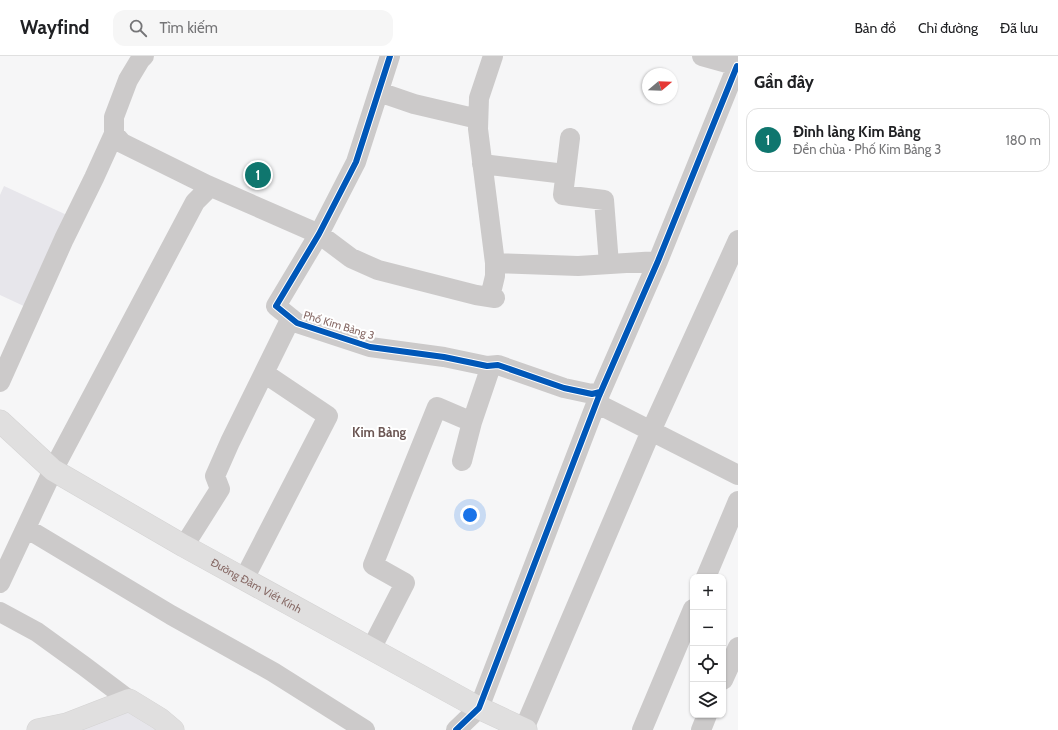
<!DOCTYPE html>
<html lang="vi">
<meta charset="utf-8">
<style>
body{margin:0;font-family:Cabin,sans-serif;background:#f6f6f6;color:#202124}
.controls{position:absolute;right:12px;bottom:12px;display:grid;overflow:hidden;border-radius:8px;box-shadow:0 1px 3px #0004}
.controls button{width:36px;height:36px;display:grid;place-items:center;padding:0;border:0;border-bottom:1px solid #e0e0e0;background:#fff;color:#202124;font:20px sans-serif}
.compass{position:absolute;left:642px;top:12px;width:36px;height:36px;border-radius:50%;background:#fff;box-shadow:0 1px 3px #0004;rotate:71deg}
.you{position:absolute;left:470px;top:459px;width:14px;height:14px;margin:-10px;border:3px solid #fff;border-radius:50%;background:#1a73e8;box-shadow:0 0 0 6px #1a73e833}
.badge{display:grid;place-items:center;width:26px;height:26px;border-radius:50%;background:#0f766e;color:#fff;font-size:13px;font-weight:700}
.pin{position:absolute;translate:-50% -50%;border:2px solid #fff;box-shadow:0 1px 4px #0006}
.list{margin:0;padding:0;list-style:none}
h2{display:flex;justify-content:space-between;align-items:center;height:52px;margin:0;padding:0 16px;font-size:17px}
h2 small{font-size:13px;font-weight:400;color:#757577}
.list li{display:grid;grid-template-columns:26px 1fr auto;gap:12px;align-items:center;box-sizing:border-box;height:64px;margin:0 8px 8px;padding:0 8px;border:1px solid #e0e0e0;border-radius:12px}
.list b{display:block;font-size:15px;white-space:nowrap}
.list p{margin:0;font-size:13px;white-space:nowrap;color:#757577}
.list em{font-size:13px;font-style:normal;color:#757577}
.icon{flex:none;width:22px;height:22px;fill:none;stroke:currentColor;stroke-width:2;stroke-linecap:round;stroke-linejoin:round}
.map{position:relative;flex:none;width:738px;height:674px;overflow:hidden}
header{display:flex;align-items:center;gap:24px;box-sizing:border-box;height:56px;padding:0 20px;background:#fff;border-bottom:1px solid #e0e0e0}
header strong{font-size:19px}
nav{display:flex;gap:22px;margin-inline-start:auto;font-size:14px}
.search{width:280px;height:36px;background:#f6f6f6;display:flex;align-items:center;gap:10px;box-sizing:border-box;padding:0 14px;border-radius:12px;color:#757577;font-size:15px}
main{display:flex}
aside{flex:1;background:#fff}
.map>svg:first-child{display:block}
.green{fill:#e7e6eb}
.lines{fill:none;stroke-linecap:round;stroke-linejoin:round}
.major-casing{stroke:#d4d3d3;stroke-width:23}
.minor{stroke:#cccaca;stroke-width:20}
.major{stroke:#e0dfdf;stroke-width:22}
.cycleway-casing{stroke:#fff;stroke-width:8}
.cycleway{stroke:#0057b8;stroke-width:6}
.labels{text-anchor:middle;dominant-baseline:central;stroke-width:4;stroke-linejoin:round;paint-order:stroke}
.street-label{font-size:11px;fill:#876a66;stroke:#fff}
.quarter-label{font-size:13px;font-weight:bold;fill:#6c5754;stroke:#fff}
</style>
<header>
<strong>Wayfind</strong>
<div class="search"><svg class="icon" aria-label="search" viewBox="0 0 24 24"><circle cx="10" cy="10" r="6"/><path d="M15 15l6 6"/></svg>Tìm kiếm</div>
<nav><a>Bản đồ</a><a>Chỉ đường</a><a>Đã lưu</a></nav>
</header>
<main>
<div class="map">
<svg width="738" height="674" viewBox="0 0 738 674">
<rect width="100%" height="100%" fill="#f6f6f7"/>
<!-- green -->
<path class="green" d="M4 130 69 160 28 252 0 239V139Z
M129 644 173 674H38Z"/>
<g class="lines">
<defs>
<g id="major">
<path id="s1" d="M0 365 53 414 184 490 479 652 526 674"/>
<path d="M38 674 67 668 129 644 160 663 173 674"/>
</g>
</defs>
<!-- major casing -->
<use href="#major" class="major-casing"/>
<!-- minor -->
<path class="minor" d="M390 0 356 106 319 178 276 250 297 267 370 291 444 301 487 310 498 309 564 332 592 338 600 336
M702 0 738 10
M379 36 414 48 478 63
M570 82 563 139 604 144 609 208
M482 108 565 118
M207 129 319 178 351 202 378 214 476 239 495 242
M495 207 578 210 658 205
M490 241 495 220V207L478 73 479 42 493 0
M0 326 64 183 94 122 114 78V61L128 24 140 4 144 0
M596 347 738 419
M462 405 472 366 491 310
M26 472 171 559 273 616 365 674
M184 490 220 433 215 420 230 386 291 262
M706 521 738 445
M244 523 328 360 264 317
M0 527 53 414 195 146 206 135 207 129 122 87 114 78
M0 556 37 576 84 610 129 644
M371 593 405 527 373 509 437 351 472 366
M723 624 738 591
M524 673 651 375 738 184
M456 674 479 652 599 340 658 205 737 10
M642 674 693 553
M701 674 707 659"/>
<!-- major -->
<use href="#major" class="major"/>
<defs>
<path id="cycleway" d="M390 0 356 106 319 178 276 250 297 267 370 291 444 301 487 310 498 309 564 332 592 338 600 336
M456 674 479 652 599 340 658 205 737 10"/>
</defs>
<!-- cycleway casing -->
<use href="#cycleway" class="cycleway-casing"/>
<!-- cycleway -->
<use href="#cycleway" class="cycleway"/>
</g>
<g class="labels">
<!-- street labels -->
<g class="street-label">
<text transform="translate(339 269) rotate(17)">Phố Kim Bảng 3</text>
<text stroke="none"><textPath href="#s1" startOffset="306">Đường Đàm Viết Kính</textPath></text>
</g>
<!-- quarter labels -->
<g class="quarter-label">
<text x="379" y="376">Kim Bảng</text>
</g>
</g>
</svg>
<div class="controls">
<button>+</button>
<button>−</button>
<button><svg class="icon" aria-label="locate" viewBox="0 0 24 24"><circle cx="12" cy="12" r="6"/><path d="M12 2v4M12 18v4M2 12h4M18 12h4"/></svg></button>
<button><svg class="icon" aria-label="layers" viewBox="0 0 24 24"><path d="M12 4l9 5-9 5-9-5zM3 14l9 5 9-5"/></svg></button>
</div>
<svg class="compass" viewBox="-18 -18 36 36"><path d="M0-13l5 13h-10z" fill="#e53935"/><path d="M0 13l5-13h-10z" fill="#757577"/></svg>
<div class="you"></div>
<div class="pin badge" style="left:258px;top:119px">1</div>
</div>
<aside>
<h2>Gần đây<small></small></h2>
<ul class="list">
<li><span class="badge">1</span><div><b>Đình làng Kim Bảng</b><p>Đền chùa · Phố Kim Bảng 3</p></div><em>180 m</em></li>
</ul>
</aside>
</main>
